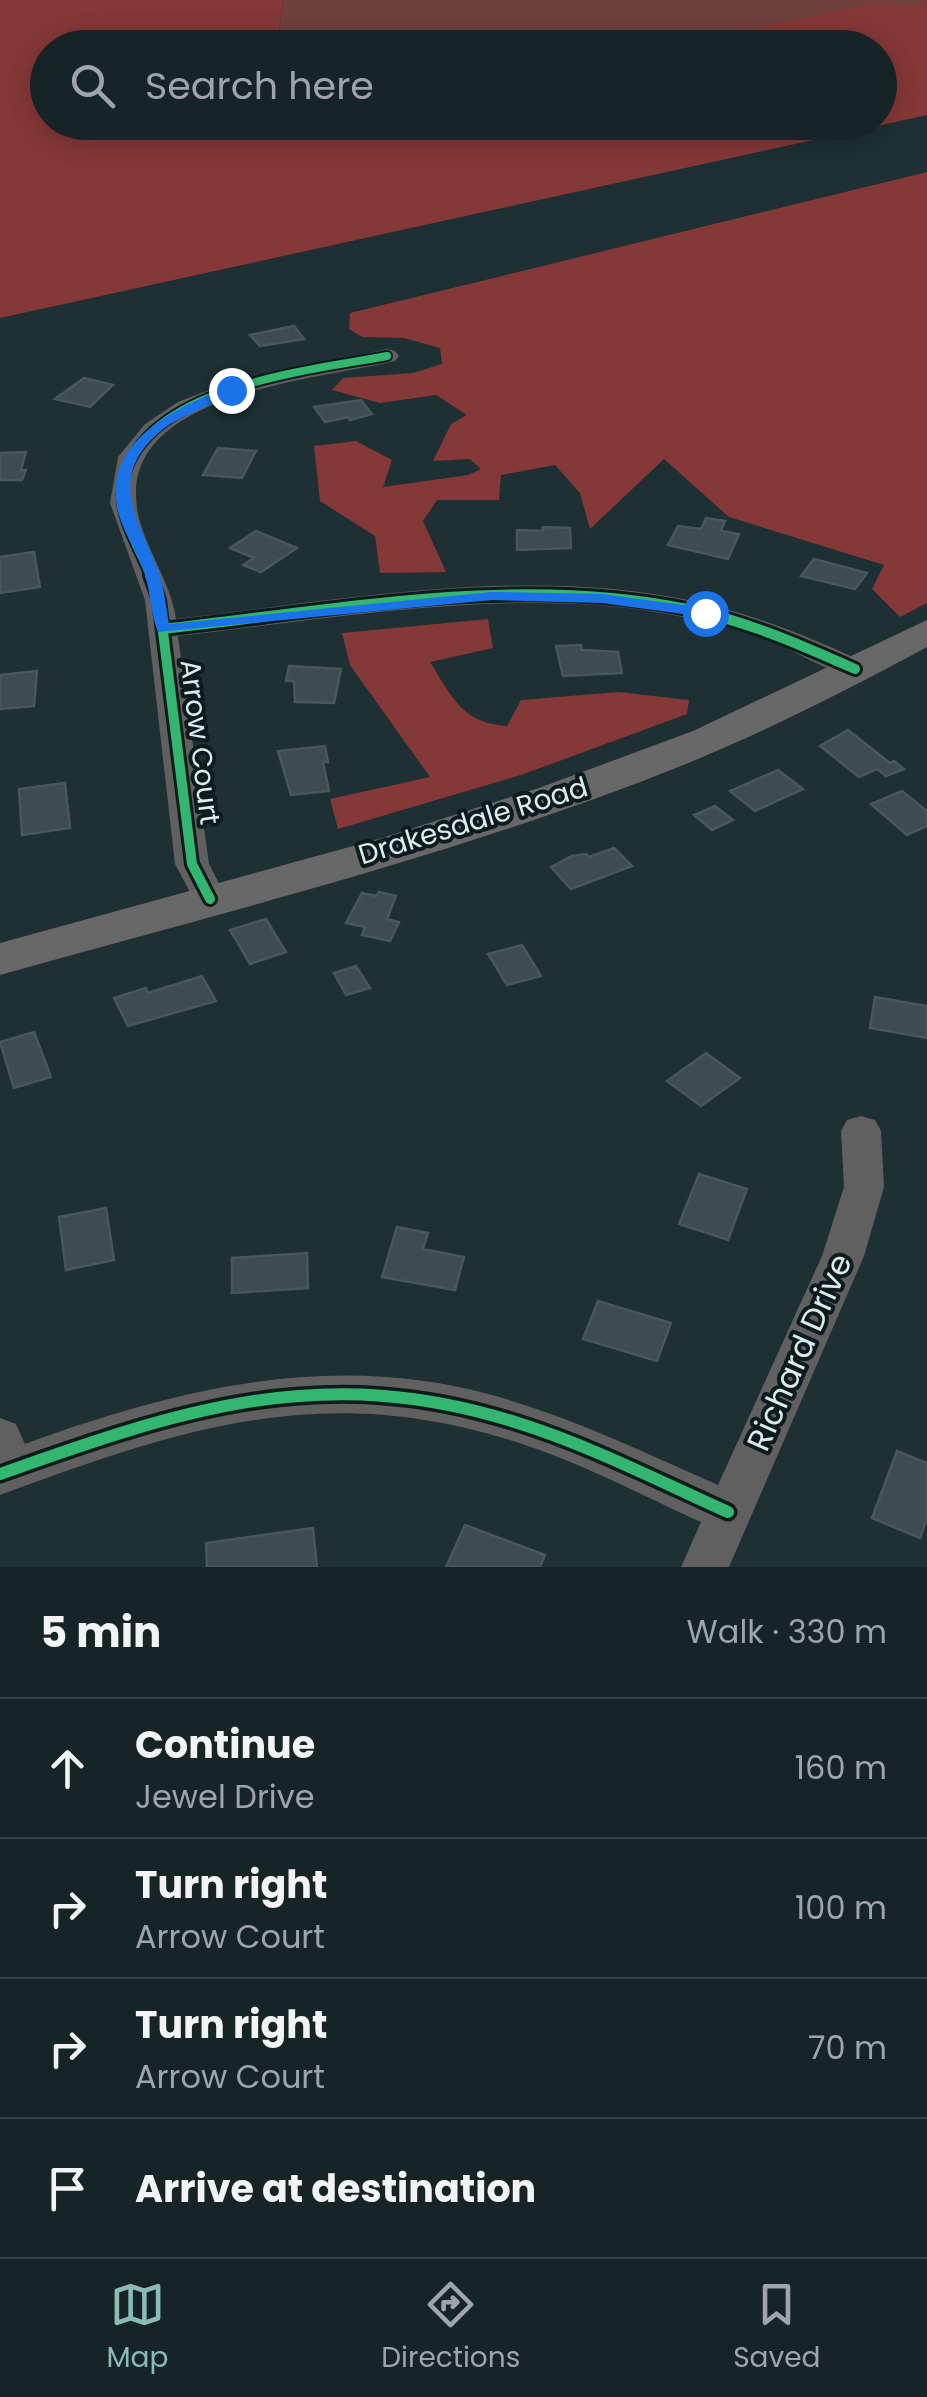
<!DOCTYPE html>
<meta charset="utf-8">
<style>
body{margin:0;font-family:Poppins,sans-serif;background:#1f2c2e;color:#f1f3f6}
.stop{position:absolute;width:30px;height:30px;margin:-22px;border:8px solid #1a73e8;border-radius:50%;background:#fff}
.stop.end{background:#1a73e8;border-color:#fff;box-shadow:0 2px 10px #0008}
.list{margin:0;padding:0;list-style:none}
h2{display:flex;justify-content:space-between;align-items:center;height:130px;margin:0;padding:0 40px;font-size:42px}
h2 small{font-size:32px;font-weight:400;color:#9ea4a7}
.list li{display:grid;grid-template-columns:65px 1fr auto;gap:30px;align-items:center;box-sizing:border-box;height:140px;padding:0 40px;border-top:2px solid #354143}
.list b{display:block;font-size:38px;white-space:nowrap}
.list p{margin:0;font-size:32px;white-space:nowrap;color:#9ea4a7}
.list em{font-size:32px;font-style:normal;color:#9ea4a7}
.icon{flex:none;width:55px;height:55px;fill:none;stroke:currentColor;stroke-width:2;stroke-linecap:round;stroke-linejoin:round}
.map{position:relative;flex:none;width:927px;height:1567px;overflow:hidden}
.search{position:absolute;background:#162426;box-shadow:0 5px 25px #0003;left:30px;right:30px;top:30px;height:110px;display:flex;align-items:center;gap:25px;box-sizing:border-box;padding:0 35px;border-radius:55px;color:#9ea4a7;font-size:38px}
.sheet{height:690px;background:#162426}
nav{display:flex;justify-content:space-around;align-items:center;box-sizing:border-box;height:140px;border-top:2px solid #354143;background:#162426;font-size:28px;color:#9ea4a7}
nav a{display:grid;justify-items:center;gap:5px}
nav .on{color:#8bbbb9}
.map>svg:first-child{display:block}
.green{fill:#70403d}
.forest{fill:#843837}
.building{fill:#3e4c4e;stroke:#485759;stroke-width:2.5}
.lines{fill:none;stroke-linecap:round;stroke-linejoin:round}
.minor{fill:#616060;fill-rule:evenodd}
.major{fill:#696869;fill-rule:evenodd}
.cycleway-far2-casing{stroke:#0e1b1d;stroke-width:12}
.cycleway-far1-casing{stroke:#0e1b1d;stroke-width:16}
.cycleway-casing{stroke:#0e1b1d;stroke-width:19}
.cycleway-far2{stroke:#33b770;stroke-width:8}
.cycleway-far1{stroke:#33b770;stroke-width:10}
.cycleway{stroke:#33b770;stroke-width:12}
.route{fill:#1a73e8}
.labels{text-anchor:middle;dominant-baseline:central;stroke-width:8;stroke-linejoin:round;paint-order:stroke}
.street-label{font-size:28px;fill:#dbedef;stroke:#0e1b1d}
.near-street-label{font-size:32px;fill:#dbedef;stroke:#0e1b1d}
</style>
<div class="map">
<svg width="927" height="1567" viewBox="0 0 927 1567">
<rect width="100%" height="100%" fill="#1e3033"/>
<!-- green -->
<path class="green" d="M283 0H920L927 4 737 33 728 47 277 48Z"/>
<!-- forest -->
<path class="forest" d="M0 0H283L277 47 48 48V122H880V48L728 47 737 33 865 5 926 4 920 0H927V115L0 318Z
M927 172V603L900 617 872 589 884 565 729 517 664 459 590 529 580 493 555 465 501 475 499 500H437L423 521 446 572 380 573 375 536 320 501 314 446 356 441 392 460 383 487 468 475 481 469 470 459 433 461 451 424 467 415 436 395 380 403 332 390 343 378 413 373 442 364 440 348 404 338 362 337 349 329 350 313Z
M488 619 493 648 430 662C452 697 462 723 507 726L521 700 619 692 689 700 687 714 524 774 338 829 330 799 430 777 350 665 342 633Z"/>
<!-- building -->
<path class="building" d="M294 326 304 339 260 346 250 335Z
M84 378 113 385 90 407 55 399Z
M361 400 372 414 350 420 348 417 325 422 314 407Z
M218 448 256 451 242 478 203 475Z
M26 452 21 470H26L22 480H0V453Z
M706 518 725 521 721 531 739 534 728 559 668 545 678 526 701 529Z
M543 527 570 528 571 548 517 550V530L543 531Z
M256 531 297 548 261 572 243 565 254 558 230 548Z
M34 552 40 587 0 593V557Z
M814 559 867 573 855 589 801 576Z
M581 645 582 650 618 652 622 673 563 676 556 646Z
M289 666 341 669 334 703 295 702 294 681H286Z
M37 671 34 706 0 709V675Z
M848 730 890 763 894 761 904 769 886 776 877 769 859 777 820 746Z
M325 746 328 762H323L329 791 291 795 278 751Z
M778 770 803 789 755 811 730 791Z
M65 783 70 828 22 835 19 789Z
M902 791 927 811V826L907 835 871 804Z
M715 806 733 820 712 830 694 815Z
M614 848 632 866 571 889 551 867 572 856 586 854 589 857Z
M379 892 396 896 387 919 399 922 390 941 362 935 365 927 346 923 362 893 376 896Z
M266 919 286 952 250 964 230 930Z
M522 945 541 976 507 985 488 954Z
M356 966 370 988 346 995 334 973Z
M202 976 216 1001 128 1026 114 998 146 988 148 993Z
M875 997 927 1006V1038L870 1028Z
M34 1032 51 1077 14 1088 0 1042Z
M706 1053 740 1078 701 1106 667 1081Z
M699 1174 747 1189 728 1240 679 1224Z
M106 1208 114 1260 66 1270 59 1217Z
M397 1227 428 1233 423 1249 464 1257 455 1290 382 1277Z
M307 1253 308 1288 232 1293V1258Z
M598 1301 671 1323 657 1361 583 1339Z
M897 1451 927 1463V1518L920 1538 872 1518Z
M465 1525 545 1555 540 1567H446Z
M313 1528 317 1567H207L206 1543Z"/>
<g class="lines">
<!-- minor -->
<path class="minor" d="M387 349 395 351 399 356 395 361C323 379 134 391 136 495 136 538 170 576 176 619 345 600 525 565 693 601 754 614 809 637 866 663L870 669 866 675 855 678C823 670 795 650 765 639 742 630 716 624 692 619 533 582 339 618 178 636L209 864 227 899 222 907 210 911 198 907 175 864 145 600 110 503 118 457 145 424 178 402 219 386Z
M861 1116 875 1120 881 1131 884 1187 864 1256 729 1567H681L701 1522C641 1495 582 1463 519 1443 325 1379 181 1428 0 1495V1418L16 1424 25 1444C177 1388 332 1351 492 1395 571 1417 644 1452 718 1485L822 1256 844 1187 841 1131 847 1120Z"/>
<!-- major -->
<path class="major" d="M927 620V647C847 690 765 732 681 766 461 854 228 911 0 975V943L382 838 539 788 693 731Z"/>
<defs>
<path id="cycleway-far2" d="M151 578C141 552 119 519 122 490 133 387 308 371 387 356"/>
<path id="cycleway-far1" d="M150 575 159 600 192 864 210 899
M163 629C335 610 520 573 692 610 749 622 801 645 855 669"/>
<path id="cycleway" d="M0 1474C182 1409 325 1361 518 1423 591 1446 659 1481 728 1512"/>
</defs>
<!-- cycleway-far2 casing -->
<use href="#cycleway-far2" class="cycleway-far2-casing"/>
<!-- cycleway-far1 casing -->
<use href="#cycleway-far1" class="cycleway-far1-casing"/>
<!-- cycleway casing -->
<use href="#cycleway" class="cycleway-casing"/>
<!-- cycleway-far2 -->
<use href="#cycleway-far2" class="cycleway-far2"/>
<!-- cycleway-far1 -->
<use href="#cycleway-far1" class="cycleway-far1"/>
<!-- cycleway -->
<use href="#cycleway" class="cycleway"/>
</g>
<!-- route -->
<path class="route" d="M227 387 237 390C215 406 185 412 162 430 106 476 137 517 158 570 164 587 166 606 169 624L492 592 602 594 705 608 712 613 705 617 602 603 492 600 158 632C150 613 151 591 144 572 137 551 121 529 117 507 105 440 176 408 227 387Z"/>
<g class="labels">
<!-- street labels -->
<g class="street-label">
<text transform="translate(200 742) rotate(83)">Arrow Court</text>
<text transform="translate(473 821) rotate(-17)">Drakesdale Road</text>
</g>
<!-- near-street labels -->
<g class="near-street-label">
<text transform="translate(799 1352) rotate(-66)">Richard Drive</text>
</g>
</g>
</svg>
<div class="stop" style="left:705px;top:613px"></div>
<div class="stop end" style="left:231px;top:390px"></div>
<div class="search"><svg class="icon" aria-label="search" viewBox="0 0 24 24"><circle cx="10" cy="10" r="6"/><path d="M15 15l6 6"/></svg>Search here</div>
</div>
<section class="sheet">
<h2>5 min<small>Walk · 330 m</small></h2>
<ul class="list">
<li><svg class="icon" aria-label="ahead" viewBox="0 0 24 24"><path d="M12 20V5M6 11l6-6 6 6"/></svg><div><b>Continue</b><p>Jewel Drive</p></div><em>160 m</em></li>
<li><svg class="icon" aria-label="right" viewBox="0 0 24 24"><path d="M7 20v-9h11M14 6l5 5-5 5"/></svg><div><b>Turn right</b><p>Arrow Court</p></div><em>100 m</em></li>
<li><svg class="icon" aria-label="right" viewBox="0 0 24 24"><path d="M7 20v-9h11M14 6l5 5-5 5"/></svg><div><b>Turn right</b><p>Arrow Court</p></div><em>70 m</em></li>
<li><svg class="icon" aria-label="arrive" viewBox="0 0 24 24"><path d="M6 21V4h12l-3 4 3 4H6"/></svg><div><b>Arrive at destination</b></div></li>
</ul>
</section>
<nav>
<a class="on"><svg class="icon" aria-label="map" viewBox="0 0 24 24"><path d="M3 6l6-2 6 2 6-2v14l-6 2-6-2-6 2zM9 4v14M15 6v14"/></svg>Map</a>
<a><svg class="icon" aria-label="directions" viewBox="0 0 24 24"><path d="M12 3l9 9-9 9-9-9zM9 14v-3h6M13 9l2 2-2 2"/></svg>Directions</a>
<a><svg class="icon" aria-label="saved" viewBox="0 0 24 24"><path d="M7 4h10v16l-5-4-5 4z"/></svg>Saved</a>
</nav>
